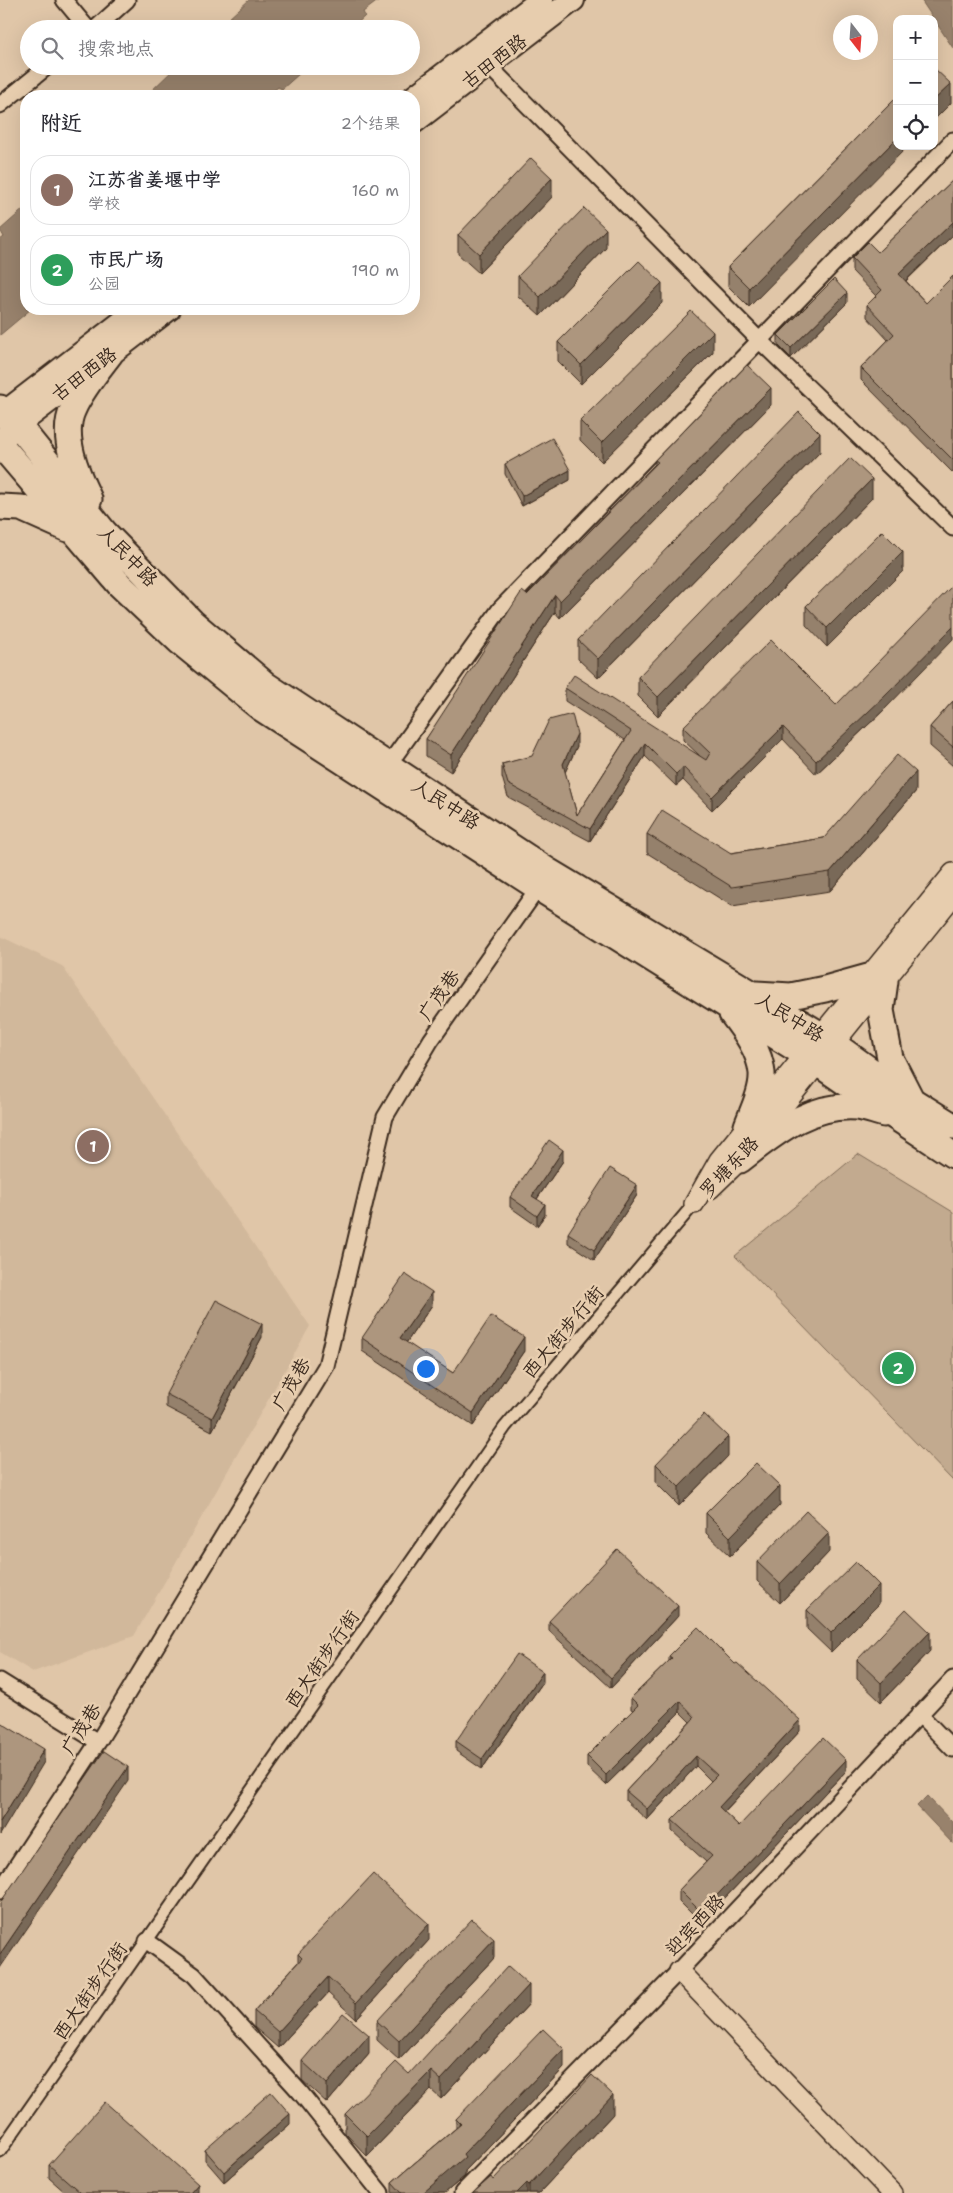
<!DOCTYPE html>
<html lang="zh">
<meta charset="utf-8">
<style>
body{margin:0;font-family:"Shantell Sans","LXGW WenKai TC",sans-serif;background:#f7f7f7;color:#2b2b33}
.controls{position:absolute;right:15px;top:15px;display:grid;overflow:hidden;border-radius:10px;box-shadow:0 5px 20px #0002}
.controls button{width:45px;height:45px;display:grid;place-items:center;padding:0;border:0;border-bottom:1px solid #e1e1e2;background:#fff;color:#2b2b33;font:25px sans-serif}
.compass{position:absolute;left:833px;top:15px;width:45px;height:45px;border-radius:50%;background:#fff;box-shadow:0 5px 20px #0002;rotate:163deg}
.you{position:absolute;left:425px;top:1368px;width:18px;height:18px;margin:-12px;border:4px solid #fff;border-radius:50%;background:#1a73e8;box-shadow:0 0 0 8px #1a73e833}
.badge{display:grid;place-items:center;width:32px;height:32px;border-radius:50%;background:#d1495b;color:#fff;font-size:16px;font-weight:700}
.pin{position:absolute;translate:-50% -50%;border:2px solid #fff;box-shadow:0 1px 5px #0006}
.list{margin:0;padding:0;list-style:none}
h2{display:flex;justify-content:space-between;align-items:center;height:65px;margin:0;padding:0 20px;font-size:21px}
h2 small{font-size:16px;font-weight:400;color:#7c7c81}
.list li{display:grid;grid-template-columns:32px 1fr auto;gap:15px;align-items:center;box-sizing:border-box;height:70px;margin:0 10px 10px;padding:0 10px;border:1px solid #e1e1e2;border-radius:20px}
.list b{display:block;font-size:19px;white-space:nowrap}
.list p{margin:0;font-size:16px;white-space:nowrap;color:#7c7c81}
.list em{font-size:16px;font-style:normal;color:#7c7c81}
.icon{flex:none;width:28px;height:28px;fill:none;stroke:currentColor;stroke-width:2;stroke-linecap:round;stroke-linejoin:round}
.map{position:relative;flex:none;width:953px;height:2193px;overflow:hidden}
.search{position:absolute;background:#fff;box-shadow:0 5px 20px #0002;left:20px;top:20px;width:400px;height:55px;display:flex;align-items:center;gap:12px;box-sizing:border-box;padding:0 18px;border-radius:28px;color:#7c7c81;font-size:19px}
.panel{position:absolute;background:#fff;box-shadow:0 5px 20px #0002;left:20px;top:90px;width:400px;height:225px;border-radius:20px}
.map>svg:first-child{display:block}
.built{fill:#d1b89b}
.green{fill:#c2aa8f;stroke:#7e6a56}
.water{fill:#98826c;stroke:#735f4d}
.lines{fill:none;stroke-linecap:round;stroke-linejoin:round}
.pedestrian-casing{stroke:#3b2a1e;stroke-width:15}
.minor-casing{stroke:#3b2a1e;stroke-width:19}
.tertiary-casing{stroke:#3b2a1e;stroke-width:22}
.secondary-casing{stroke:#3b2a1e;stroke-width:26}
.primary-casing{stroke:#3b2a1e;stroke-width:29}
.pedestrian{stroke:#e7cdae;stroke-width:11}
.minor{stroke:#e7cdae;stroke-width:15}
.tertiary{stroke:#e7cdae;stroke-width:19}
.secondary{stroke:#e7cdae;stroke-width:22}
.primary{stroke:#e7cdae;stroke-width:25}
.wall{fill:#95816c;stroke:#3b2a1e}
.shaded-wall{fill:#796958;stroke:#3b2a1e}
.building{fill:#ad967e;stroke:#3b2a1e}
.labels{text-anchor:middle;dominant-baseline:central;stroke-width:5;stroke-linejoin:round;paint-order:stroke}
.street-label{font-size:19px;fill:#3b2a1e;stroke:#e7cdae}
</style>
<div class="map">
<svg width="953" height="2193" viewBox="0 0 953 2193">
<rect width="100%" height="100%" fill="#e0c6a8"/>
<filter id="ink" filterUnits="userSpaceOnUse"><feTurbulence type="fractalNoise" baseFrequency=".02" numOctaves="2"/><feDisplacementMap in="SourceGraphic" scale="10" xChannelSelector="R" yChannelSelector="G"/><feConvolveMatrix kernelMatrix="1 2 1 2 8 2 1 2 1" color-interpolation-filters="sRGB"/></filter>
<g filter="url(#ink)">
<!-- built -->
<path class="built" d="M0 936 62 966 310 1326 134 1636 33 1672 0 1652Z"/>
<!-- green -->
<path class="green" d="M858 1154 953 1212V1481L735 1256Z"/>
<!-- water -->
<path class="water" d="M249 0H379L363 12 365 16 351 29H217Z
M921 0H953V48Z
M177 66H308L282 89 278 87 267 96H146Z
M26 207V309H31L0 335V240L4 237 0 230Z
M927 1796 953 1823V1844L917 1806Z"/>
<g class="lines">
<defs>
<path id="pedestrian" d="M0 2151 505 1427 694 1204"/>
<path id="minor" d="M64 0 88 29
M95 29 127 0
M482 59 759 340 953 528
M0 105 48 66
M384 771 500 609 953 140
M0 1681 98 1742
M919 1714 953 1749
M0 1891 98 1742 326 1366 385 1117 431 1040 543 881
M147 1941 194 1975 300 2092 381 2193
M462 2193 679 1971 953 1679"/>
<path id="tertiary" d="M710 1189 740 1160 953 896
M694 1204 719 1160 953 873
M679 1971 892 2193"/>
<path id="secondary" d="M414 97 541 0
M414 122 573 0
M0 416 139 309
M4 437 18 425 169 309"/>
<path id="primary" d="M0 408 18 425 105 533 192 622 266 685 548 871 821 1035 913 1101 953 1126
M0 444 120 585 179 641 261 708 539 888 806 1055 894 1116 953 1155
M89 499C77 474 60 436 73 409 82 389 97 371 110 354
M0 507 21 508 68 529
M885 981 881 1010 890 1058 910 1097
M756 994 791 996 825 989 868 977
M732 1014C745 1031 760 1051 762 1073 763 1090 753 1110 747 1126
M740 1160C775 1133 810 1103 858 1107 866 1108 876 1112 884 1114"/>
</defs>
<!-- pedestrian casing -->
<use href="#pedestrian" class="pedestrian-casing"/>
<!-- minor casing -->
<use href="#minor" class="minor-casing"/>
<!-- tertiary casing -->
<use href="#tertiary" class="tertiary-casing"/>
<!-- secondary casing -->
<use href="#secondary" class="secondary-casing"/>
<!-- primary casing -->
<use href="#primary" class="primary-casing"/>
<!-- pedestrian -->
<use href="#pedestrian" class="pedestrian"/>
<!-- minor -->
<use href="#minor" class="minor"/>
<!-- tertiary -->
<use href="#tertiary" class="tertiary"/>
<!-- secondary -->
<use href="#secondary" class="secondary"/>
<!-- primary -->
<use href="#primary" class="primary"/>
</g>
<!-- wall -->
<path class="wall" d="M897 97 749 307 728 286V267Z
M953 180V235L906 281 926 303 953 276V473L861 380V368L888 340 867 317V305L876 296 852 271V258L878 252Z
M552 197 479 273 458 254V235Z
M606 248 540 316 518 296V276Z
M662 303 581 384 558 361V342Z
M847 303 791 358 778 345V335Z
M713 352 602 462 580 440V421Z
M771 405 560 618 555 612 451 772 426 756V739L527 595 655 464V460Z
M820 452 598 678 578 659V640Z
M505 464 570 480 522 506 505 474Z
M872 498 658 716 638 696V677Z
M903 571 827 647 806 625V606Z
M565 688 700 756 683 740V727L836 705 885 709 816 774 783 739 712 810 683 780 676 786 645 756 590 841 508 797 502 777V764L577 746 565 772 577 815 625 740 565 701Z
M953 701V766L930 746V727Z
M916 791 830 891 732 906 647 853V834L731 853 824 838Z
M563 1161 537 1199 545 1215 537 1226 510 1207V1197Z
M637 1195 594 1260 568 1243V1233Z
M432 1305 406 1343 453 1373 524 1351 473 1426 362 1351V1338Z
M262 1337 212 1431 166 1407V1394Z
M728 1456 679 1506 656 1483V1464Z
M780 1505 730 1556 706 1533V1513Z
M829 1552 780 1603 757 1581V1562Z
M879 1604 831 1652 807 1629V1610Z
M678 1616 611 1688 549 1631V1621Z
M930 1651 881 1702 857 1679V1660Z
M669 1656 800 1731 724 1812 739 1826 846 1771 701 1923 679 1901V1890L706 1862 672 1831V1820L711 1781 696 1766 647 1820 626 1801V1791L690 1722 680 1712 606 1785 587 1767V1756L633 1710 631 1709V1698L669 1661Z
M543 1682 482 1769 456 1751V1741Z
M429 1940 356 2019 328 1993 278 2048 254 2027V2011L298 1962V1954Z
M494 1958 399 2060 377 2040V2021Z
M529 2004 441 2099 431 2090 367 2156 345 2133V2114L409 2074Z
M369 2054 327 2103 302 2080V2061Z
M564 2068 465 2171V2176L445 2193H392V2182L456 2128V2119Z
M613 2114 539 2193H473Z
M290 2124 224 2182 205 2160V2150Z
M49 2165 198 2193H66L49 2178Z"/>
<!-- shaded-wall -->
<path class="shaded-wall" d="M951 84V103L934 120V100Z
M897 138V146H908L749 307V288Z
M552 178V197L479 273V254Z
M953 222V235L899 287V274Z
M606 229V248L540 316V297Z
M662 283V303L581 384V365Z
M847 293V303L791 358V348Z
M713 332V352L602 462V443Z
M771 388V405L560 618V601Z
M820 433V452L598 678V659Z
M570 470V480L522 506V496Z
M872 479V498L658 716V697Z
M903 552V571L827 647V628Z
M555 595V612L451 772V755Z
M953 627V639L885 709 816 774V761Z
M783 727V739L712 810V797Z
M577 734V746L563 777V764Z
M645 743V756L590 841V829Z
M683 767V780L676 786V774Z
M916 772V791L830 891V872Z
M563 1150V1161L532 1206V1196Z
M637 1185V1195L594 1260V1250Z
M545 1204V1215L537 1226V1216Z
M432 1292V1305L400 1352V1338Z
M262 1324V1337L212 1431V1418Z
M524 1337V1351L473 1426V1413Z
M728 1437V1456L679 1506V1487Z
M780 1486V1505L730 1556V1537Z
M829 1533V1552L780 1603V1584Z
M879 1585V1604L831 1652V1633Z
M678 1606V1616L611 1688V1678Z
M930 1632V1651L881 1702V1683Z
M543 1672V1682L482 1769V1759Z
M680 1701V1712L606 1785V1775Z
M800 1720V1731L719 1817V1807Z
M44 1749V1762L0 1835V1822Z
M696 1756V1766L647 1820V1809Z
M846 1760V1771L701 1923V1912Z
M128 1767V1781L0 1968V1954Z
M429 1924V1940L356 2019V2003Z
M494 1939V1958L399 2060V2041Z
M328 1977V1993L278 2048V2032Z
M529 1985V2004L441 2099V2080Z
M369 2035V2054L327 2103V2084Z
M564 2049V2068L465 2171V2176L445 2193H423L463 2154Z
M431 2071V2090L367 2156V2136Z
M613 2095V2114L539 2193H529V2185Z
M290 2114V2124L224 2182V2172Z
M527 2183V2193H517Z
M198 2184V2193H190Z"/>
<!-- building -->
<path class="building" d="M934 68 951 84 934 100Z
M897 97V138L749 288 728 267Z
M531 158 552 178 479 254 458 235Z
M953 180V222L899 274 926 303 953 276V460L861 368 894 334 867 305 882 290 852 258 868 242 878 252Z
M584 208 606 229 540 297 518 276Z
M639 261 662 283 581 365 558 342Z
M834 279 847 293 791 348 778 335Z
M691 311 713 332 602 443 580 421Z
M747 365 771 388 560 601 555 595 451 755 426 739 522 591 527 595 658 462 655 460Z
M799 412 820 433 598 659 578 640Z
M552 438 570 470 522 496 505 464Z
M850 458 872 479 658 697 638 677Z
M882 531 903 552 827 628 806 606Z
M951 587 953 589V627L885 696 816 761 783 727 712 797 683 767 676 774 645 743 590 829 508 784 502 764 532 756 549 720 572 714 577 734 563 764 577 815 631 731 565 688 574 675 706 760 710 753 683 727 771 640 836 705Z
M953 701V747L930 727Z
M897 755 916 772 830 872 732 887 647 834 662 810 731 853 824 838Z
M549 1140 563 1150 532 1196 545 1204 537 1216 510 1197Z
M610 1168 637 1185 594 1250 568 1233Z
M405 1274 432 1292 400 1338 453 1373 491 1316 524 1337 473 1413 362 1338Z
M216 1300 262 1324 212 1418 166 1394Z
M704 1414 728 1437 679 1487 656 1464Z
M756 1463 780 1486 730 1537 706 1513Z
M806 1511 829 1533 780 1584 757 1562Z
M617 1549 678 1606 611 1678 549 1621Z
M856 1562 879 1585 831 1633 807 1610Z
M906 1609 930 1632 881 1683 857 1660Z
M698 1627 735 1664 737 1663 800 1720 719 1807 739 1826 823 1738 846 1760 701 1912 679 1890 712 1856 672 1820 717 1775 696 1756 647 1809 626 1791 695 1717 680 1701 606 1775 587 1756 638 1705 631 1698 672 1658 669 1656Z
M517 1654 543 1672 482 1759 456 1741Z
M0 1722 44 1749 0 1822Z
M104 1751 128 1767 0 1954V1903Z
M373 1874 429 1924 356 2003 328 1977 278 2032 254 2011 302 1958 298 1954Z
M472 1919 494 1939 399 2041 377 2021Z
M508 1966 529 1985 441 2080 431 2071 367 2136 345 2114 396 2062 409 2074Z
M343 2013 369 2035 327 2084 302 2061Z
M543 2029 564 2049 463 2154 465 2157 423 2193H402L392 2182 461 2124 456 2119Z
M592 2075 613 2095 529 2185 527 2183 517 2193H473L491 2177 493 2180Z
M271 2092 290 2114 224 2172 205 2150Z
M105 2102 198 2184 190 2193H81L49 2165Z"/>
</g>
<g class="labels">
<!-- street labels -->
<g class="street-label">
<text transform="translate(494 61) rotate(-37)">古田西路</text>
<text transform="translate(84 374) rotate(-37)">古田西路</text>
<text transform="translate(128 556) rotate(46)">人民中路</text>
<text transform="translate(446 804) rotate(33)">人民中路</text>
<text transform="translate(439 995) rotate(-55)">广茂巷</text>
<text transform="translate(790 1017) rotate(32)">人民中路</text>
<text transform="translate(729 1167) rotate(-47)">罗塘东路</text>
<text transform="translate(563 1332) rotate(-50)">西大街步行街</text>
<text transform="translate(291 1384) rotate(-60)">广茂巷</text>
<text transform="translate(322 1659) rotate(-55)">西大街步行街</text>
<text transform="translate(81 1729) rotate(-58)">广茂巷</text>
<text transform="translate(695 1925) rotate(-47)">迎宾西路</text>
<text transform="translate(90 1991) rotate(-55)">西大街步行街</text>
</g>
</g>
</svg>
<div class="controls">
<button>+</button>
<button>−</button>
<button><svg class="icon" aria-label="locate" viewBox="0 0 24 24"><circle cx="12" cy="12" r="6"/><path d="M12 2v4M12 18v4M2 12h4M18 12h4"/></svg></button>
</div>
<svg class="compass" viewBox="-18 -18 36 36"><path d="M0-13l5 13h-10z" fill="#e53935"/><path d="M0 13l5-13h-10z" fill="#7c7c81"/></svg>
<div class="you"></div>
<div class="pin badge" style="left:93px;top:1146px;background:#8d6e63">1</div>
<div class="pin badge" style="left:898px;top:1368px;background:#2e9e5b">2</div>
<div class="search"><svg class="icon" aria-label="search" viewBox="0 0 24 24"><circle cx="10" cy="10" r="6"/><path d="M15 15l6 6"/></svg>搜索地点</div>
<section class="panel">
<h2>附近<small>2个结果</small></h2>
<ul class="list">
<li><span class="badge" style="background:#8d6e63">1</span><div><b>江苏省姜堰中学</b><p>学校</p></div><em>160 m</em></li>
<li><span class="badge" style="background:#2e9e5b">2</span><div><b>市民广场</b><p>公园</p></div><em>190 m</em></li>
</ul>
</section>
</div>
